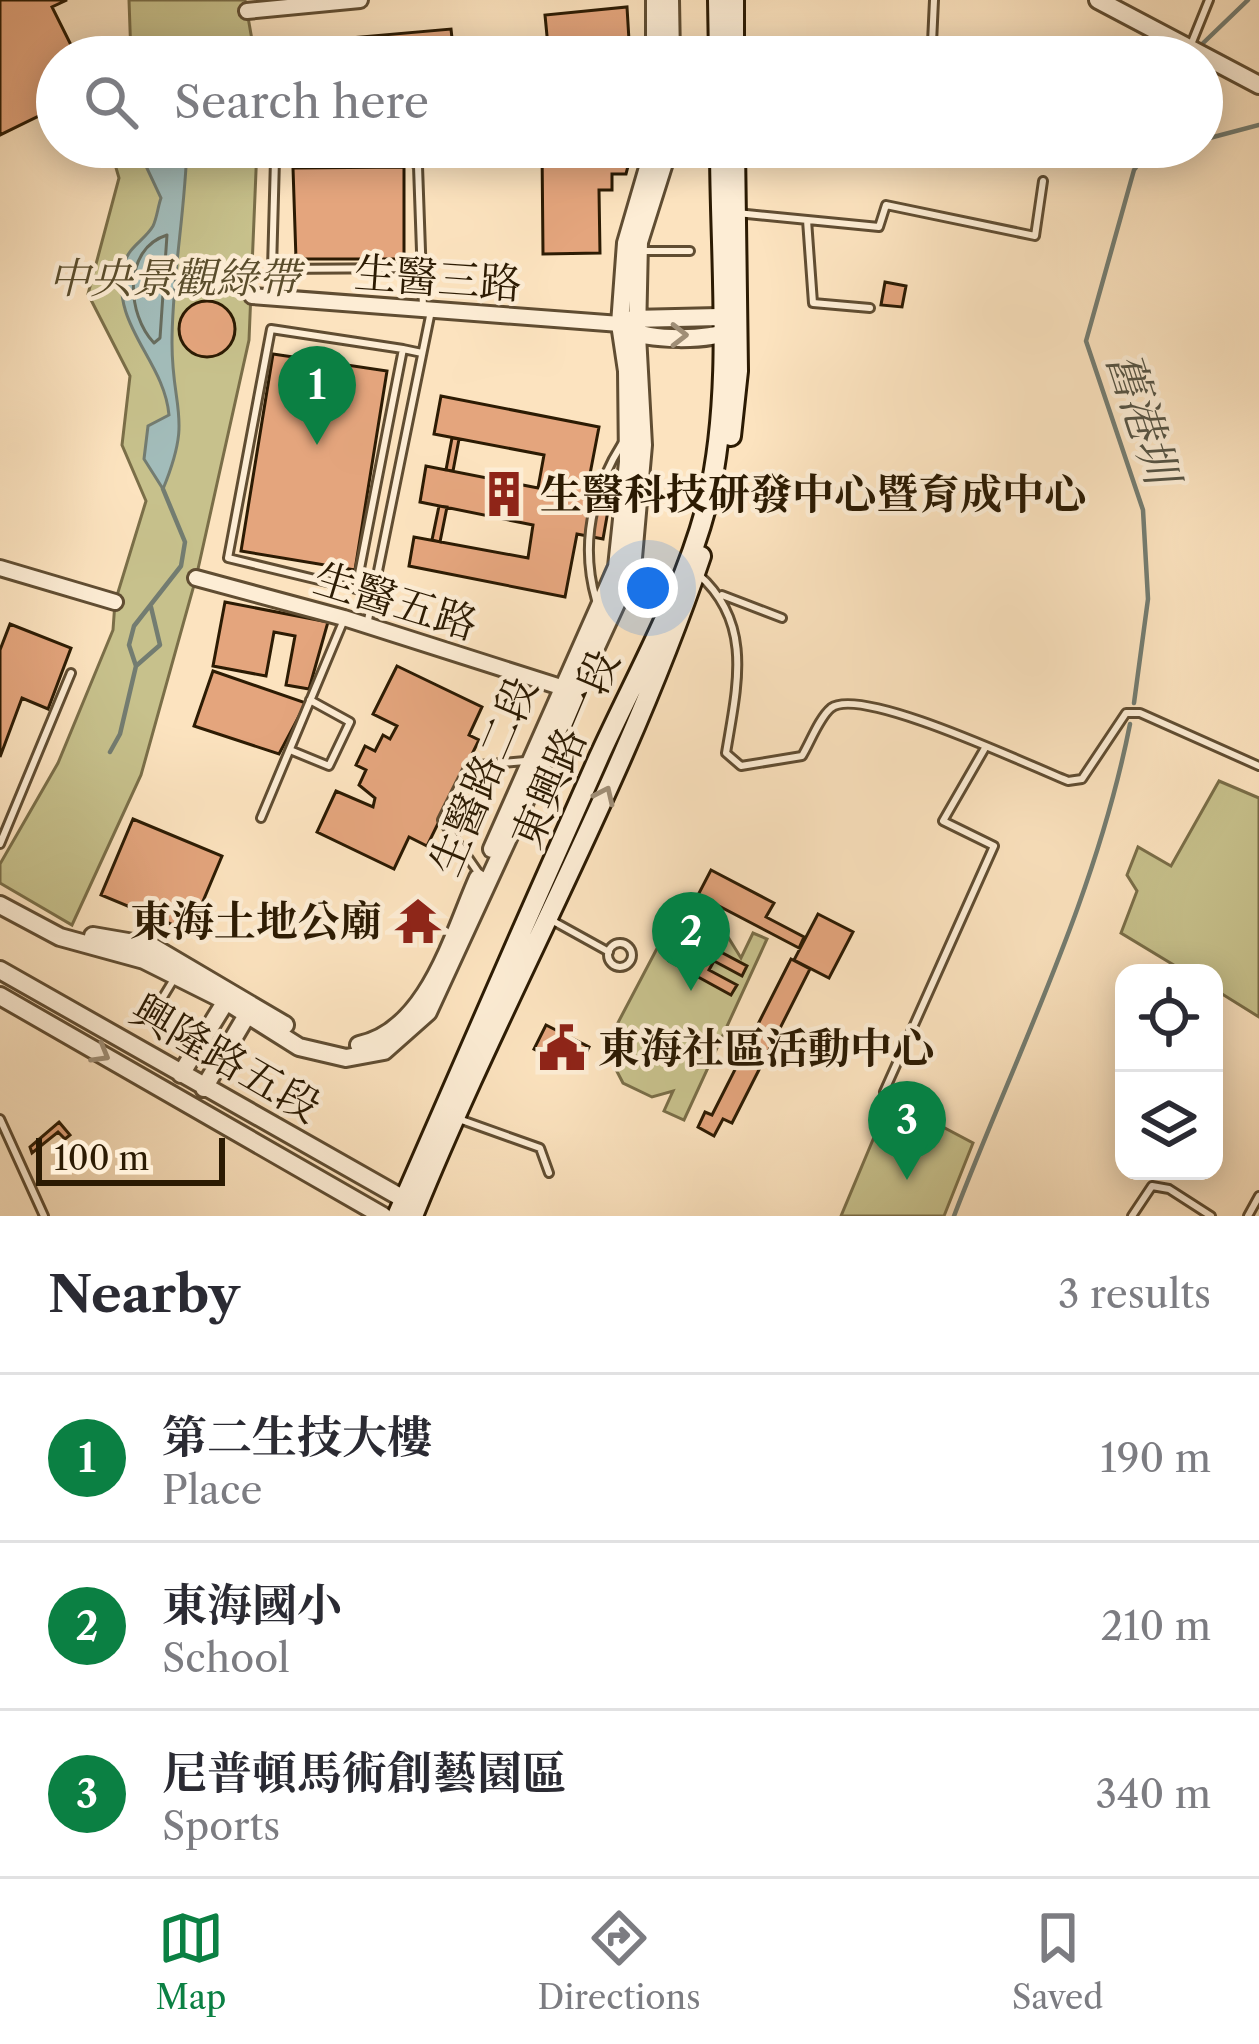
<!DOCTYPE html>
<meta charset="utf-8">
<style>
body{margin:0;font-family:"Libre Caslon Text","Noto Serif TC",serif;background:#f2f2f3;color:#2b2b33}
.controls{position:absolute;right:36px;bottom:36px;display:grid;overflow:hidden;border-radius:24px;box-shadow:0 6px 30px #0003}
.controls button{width:108px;height:108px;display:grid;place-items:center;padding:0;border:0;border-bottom:3px solid #e1e1e2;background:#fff;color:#2b2b33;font:60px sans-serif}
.scale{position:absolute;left:36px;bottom:30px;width:189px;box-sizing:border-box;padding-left:12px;border:6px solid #2c1b03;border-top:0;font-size:33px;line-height:42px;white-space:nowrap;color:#2c1b03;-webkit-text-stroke:9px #fdedd5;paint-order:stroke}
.you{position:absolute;left:648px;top:588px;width:42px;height:42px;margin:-30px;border:9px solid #fff;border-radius:50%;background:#1a73e8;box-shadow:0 0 0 18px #1a73e833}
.badge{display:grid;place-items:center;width:78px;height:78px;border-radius:50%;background:#0b8043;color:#fff;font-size:39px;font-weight:700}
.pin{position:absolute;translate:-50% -99px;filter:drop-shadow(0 3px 6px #0008)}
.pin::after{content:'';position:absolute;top:63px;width:42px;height:36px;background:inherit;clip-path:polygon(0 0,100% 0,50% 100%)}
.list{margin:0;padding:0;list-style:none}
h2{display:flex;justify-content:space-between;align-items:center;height:156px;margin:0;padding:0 48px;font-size:51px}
h2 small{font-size:39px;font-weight:400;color:#7c7c81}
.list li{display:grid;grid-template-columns:78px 1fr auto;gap:36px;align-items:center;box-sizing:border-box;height:168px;padding:0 48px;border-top:3px solid #e1e1e2}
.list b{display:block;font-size:45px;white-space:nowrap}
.list p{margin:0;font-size:39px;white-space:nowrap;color:#7c7c81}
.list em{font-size:39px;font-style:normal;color:#7c7c81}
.icon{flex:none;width:66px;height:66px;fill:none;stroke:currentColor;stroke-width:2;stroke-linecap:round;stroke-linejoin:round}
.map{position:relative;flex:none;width:1259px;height:1216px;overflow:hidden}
.search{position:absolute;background:#fff;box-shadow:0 6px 30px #0003;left:36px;right:36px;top:36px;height:132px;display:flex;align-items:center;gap:30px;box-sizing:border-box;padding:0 42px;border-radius:66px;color:#7c7c81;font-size:45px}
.sheet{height:660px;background:#fff}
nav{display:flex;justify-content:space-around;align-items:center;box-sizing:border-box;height:168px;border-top:3px solid #e1e1e2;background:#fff;font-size:33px;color:#7c7c81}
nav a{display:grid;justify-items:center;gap:6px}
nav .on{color:#0b8043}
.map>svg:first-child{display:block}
.green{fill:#c7c18c;stroke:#7a6e48;stroke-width:3}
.water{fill:#a2bcba;stroke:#737c71;stroke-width:3}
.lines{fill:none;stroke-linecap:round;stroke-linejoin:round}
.shore{stroke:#676c5e;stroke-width:3}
.stream{stroke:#737c71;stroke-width:4.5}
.building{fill:#e4a57d;stroke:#2c1b03;stroke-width:3}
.service-casing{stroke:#604d32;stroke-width:12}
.minor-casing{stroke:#604d32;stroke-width:20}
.tertiary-casing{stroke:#604d32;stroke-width:22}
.secondary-casing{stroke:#2c1b03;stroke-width:24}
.service{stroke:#fdedd5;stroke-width:6}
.minor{stroke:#fdedd5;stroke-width:14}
.tertiary{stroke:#fdedd5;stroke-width:16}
.secondary{stroke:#fdedd5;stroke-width:18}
.oneway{stroke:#9f8e76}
.labels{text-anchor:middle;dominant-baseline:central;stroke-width:9;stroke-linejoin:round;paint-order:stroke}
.park-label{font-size:42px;font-style:italic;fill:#5a4d2c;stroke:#fdedd5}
.street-label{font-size:42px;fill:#2c1b03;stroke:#fdedd5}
.poi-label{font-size:42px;font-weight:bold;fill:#2c1b03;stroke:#fdedd5;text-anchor:start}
.water-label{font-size:45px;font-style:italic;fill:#555343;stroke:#fdedd5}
</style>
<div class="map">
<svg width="1259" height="1216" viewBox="0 0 1259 1216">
<rect width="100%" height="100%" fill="#fce3bf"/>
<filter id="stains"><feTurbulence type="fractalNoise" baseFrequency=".00167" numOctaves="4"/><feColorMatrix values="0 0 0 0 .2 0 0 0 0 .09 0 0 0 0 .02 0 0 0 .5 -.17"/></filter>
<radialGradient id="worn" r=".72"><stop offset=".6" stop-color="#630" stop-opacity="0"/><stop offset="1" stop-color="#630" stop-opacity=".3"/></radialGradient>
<!-- green -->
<path class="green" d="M129 0H245L255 57H131Z
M110 147H257L249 340 196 578 141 775 72 925 0 883V864L58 763 113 630 115 602 146 501 122 445 130 376 88 294 119 178Z
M1219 781 1259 798V1017L1214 989V973H1187L1121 933 1137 891 1127 875 1138 847 1171 866Z
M695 926 728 937 741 958 753 933 767 939 684 1120 664 1111 673 1091 652 1097 623 1083 612 1062V1034L662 939Z
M890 1099 973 1143 944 1216H841Z"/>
<!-- water -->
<path class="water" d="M137 147H187C185 213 172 278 172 343 172 412 193 416 163 489L144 459 148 426 169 415C164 359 109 325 124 264 129 246 145 240 153 226 157 218 158 206 161 198Z"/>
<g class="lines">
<!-- shore -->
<path class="shore" d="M167 235 160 338 154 343C127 315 122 249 167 235Z"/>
<!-- stream -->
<path class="stream" d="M1198 48 1248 0
M1202 140 1259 125
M136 666 160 645 151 607
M1134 703 1148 599 1143 510 1086 341 1134 170 1143 158 1180 147
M110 752 120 734 136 666 129 645 134 626 181 566 185 542 163 489
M954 1216C1017 1052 1096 897 1130 724"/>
</g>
<!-- building -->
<path class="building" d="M0 0H67L52 7 77 57H57V107L0 135Z
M627 7 630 57H549L545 15Z
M451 29 454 57H270L269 45Z
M542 147H633L626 174H612V190H599L600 253 543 254Z
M404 167V259H296L293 168Z
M885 282 906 286 902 307 881 305Z
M179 329a28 28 0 1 1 56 0a28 28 0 1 1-56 0Z
M273 354 387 371 355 570 241 551Z
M441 396 599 427 585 500 609 505 603 539 577 534 565 597 409 566 414 537 528 558 533 525 420 502 426 466 538 488 544 455 434 434Z
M452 438 459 439 453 471 446 470Z
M439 506 447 507 440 542 432 540Z
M225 602 328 622 309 689 286 685 295 636 274 632 266 676 213 666Z
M10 624 71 648 48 709 22 698 0 757V650Z
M397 666 482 707 469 735 479 740 427 846 409 837 394 869 317 832 336 791 373 807 375 798 359 785 366 770 356 765 365 746 375 751 383 735 390 739 397 726 373 714Z
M213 671 306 703 279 754 194 726Z
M133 819 222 856 190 932 101 895Z
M711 870 774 903 766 917 804 937 799 948 698 895Z
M818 914 853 932 829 978 794 960Z
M685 933 747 966 742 976 714 961 709 970 737 985 731 995 669 961 675 950 699 963 704 955 680 942Z
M791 959 810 969 732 1123 723 1119 714 1136 698 1127 705 1112 712 1115Z
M546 1025 589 1047 577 1071 534 1049Z
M59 1122 70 1135 65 1139 58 1132 32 1153 30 1147Z"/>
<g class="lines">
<defs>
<path id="service" d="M932 43 934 0
M1190 47 1209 0
M737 213 879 227 886 205 1035 236 1043 181
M807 220 813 303 870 308
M643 251H690
M422 268 272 269 275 159 405 154 418 166 423 307
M698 574C754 623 737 686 726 753L741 766 802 756C810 743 819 718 831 708 861 685 1030 766 1068 781L1082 779 1126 713H1140L1259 766
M356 589 228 558 271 329 403 349
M373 594 356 589 403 349 422 353
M722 595 782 618
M596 600C580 544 592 491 623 442
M367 625 431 311
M290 750 329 766 350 722 310 700
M261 818 343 622
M0 844 71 673
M480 875 442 820 469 766 525 761
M553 921 609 952
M608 955a12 12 0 1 1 24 0a12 12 0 1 1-24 0Z
M154 1012 174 979
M884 1092 994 846 943 821 985 748
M456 1118 540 1148 549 1173
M0 1119 44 1216
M1132 1216 1152 1186 1169 1189 1211 1216
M1248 1216 1259 1196"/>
<path id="minor" d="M247 11 360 0
M252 296 620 324
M0 568 115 602
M196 578 344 618 570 690"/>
<path id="tertiary" d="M670 0 671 57
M1098 0 1259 85
M655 57V0
M632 319 719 317 731 323
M628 329C647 341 711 341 731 330
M492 849 617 567 628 462 627 371 620 324 626 243 654 147
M0 905 60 937 144 960 226 1001 299 1047 346 1058 384 1051 428 1012 632 569 643 445 637 335 639 242 669 147
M93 936 151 946 285 1025
M0 970 416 1206
M0 996 383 1216
M359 1045C428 1031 453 934 478 878
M181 1074 226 1001 236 999
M204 1088 247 1015 244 1005"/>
<path id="secondary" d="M718 0 719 57
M734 0V57
M731 436 738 371 735 147
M397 1216C464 1063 530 911 598 759 636 675 686 589 708 500 734 389 720 261 720 147
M413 1216C503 994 624 784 701 556"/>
</defs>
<!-- service casing -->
<use href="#service" class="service-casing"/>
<!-- minor casing -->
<use href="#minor" class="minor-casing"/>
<!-- tertiary casing -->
<use href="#tertiary" class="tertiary-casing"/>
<!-- secondary casing -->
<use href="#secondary" class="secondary-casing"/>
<!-- service -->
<use href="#service" class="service"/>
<!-- minor -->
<use href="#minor" class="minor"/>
<!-- tertiary -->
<use href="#tertiary" class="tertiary"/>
<!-- secondary -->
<use href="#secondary" class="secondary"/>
</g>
<!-- one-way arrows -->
<defs><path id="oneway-chevron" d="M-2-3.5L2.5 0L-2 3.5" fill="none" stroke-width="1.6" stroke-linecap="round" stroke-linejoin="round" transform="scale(3)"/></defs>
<g class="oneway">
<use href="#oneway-chevron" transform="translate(679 335)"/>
<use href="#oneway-chevron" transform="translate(605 795) rotate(-65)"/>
<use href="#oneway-chevron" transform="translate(101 1054) rotate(30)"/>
</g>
<!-- icons -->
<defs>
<symbol id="building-bare" viewBox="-9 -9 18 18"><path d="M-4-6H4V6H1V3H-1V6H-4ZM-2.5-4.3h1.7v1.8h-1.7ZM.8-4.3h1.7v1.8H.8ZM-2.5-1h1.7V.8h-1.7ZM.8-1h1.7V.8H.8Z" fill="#8f2418" stroke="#fdedd5" stroke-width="2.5" paint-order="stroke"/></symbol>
<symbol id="temple-bare" viewBox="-9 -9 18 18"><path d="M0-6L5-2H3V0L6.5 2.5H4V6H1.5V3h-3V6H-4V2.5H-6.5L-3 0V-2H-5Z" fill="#8f2418" stroke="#fdedd5" stroke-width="2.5" paint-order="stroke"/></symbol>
<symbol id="civic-bare" viewBox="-9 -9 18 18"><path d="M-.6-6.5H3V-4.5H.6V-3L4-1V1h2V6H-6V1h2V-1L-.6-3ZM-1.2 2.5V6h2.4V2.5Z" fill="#8f2418" stroke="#fdedd5" stroke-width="2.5" paint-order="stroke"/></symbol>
</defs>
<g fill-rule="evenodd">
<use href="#building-bare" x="471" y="461" width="66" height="66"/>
<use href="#temple-bare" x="385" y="888" width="66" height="66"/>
<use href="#civic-bare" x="529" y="1015" width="66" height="66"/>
</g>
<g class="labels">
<!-- park labels -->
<g class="park-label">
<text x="174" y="278">中央景觀綠帶</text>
</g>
<!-- street labels -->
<g class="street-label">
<text transform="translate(438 278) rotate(4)">生醫三路</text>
<text transform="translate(396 601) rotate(17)">生醫五路</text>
<text transform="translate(565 749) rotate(-67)">東興路一段</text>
<text transform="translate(483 776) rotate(-67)">生醫路二段</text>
<text transform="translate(226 1058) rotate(30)">興隆路五段</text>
</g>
<!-- poi labels -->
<g class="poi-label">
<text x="540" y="494">生醫科技研發中心暨育成中心</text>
<text x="382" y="921" text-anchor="end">東海土地公廟</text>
<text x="598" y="1048">東海社區活動中心</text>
</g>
<!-- water labels -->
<g class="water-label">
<text transform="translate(1143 417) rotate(72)">舊港圳</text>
</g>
</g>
<rect width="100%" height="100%" filter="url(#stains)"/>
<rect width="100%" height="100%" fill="url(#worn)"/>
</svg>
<div class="controls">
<button><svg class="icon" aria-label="locate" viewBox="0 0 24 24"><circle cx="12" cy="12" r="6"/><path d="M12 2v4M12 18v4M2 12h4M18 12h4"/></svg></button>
<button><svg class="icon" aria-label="layers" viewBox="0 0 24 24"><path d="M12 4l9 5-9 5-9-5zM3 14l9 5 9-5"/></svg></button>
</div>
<div class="scale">100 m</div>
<div class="you"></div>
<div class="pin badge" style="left:317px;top:445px">1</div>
<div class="pin badge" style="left:691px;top:991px">2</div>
<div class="pin badge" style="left:907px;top:1180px">3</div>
<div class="search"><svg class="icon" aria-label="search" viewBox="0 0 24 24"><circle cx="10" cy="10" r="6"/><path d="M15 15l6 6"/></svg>Search here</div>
</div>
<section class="sheet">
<h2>Nearby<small>3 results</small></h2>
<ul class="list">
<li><span class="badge">1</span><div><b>第二生技大樓</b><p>Place</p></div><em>190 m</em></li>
<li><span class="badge">2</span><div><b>東海國小</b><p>School</p></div><em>210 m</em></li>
<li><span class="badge">3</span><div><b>尼普頓馬術創藝園區</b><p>Sports</p></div><em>340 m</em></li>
</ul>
</section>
<nav>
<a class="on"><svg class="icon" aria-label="map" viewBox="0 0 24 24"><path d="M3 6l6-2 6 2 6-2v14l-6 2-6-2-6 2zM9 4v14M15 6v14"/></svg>Map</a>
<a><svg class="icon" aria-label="directions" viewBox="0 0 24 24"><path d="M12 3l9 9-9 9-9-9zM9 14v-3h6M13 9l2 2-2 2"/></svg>Directions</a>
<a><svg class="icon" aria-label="saved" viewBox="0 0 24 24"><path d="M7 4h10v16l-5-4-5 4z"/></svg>Saved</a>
</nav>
